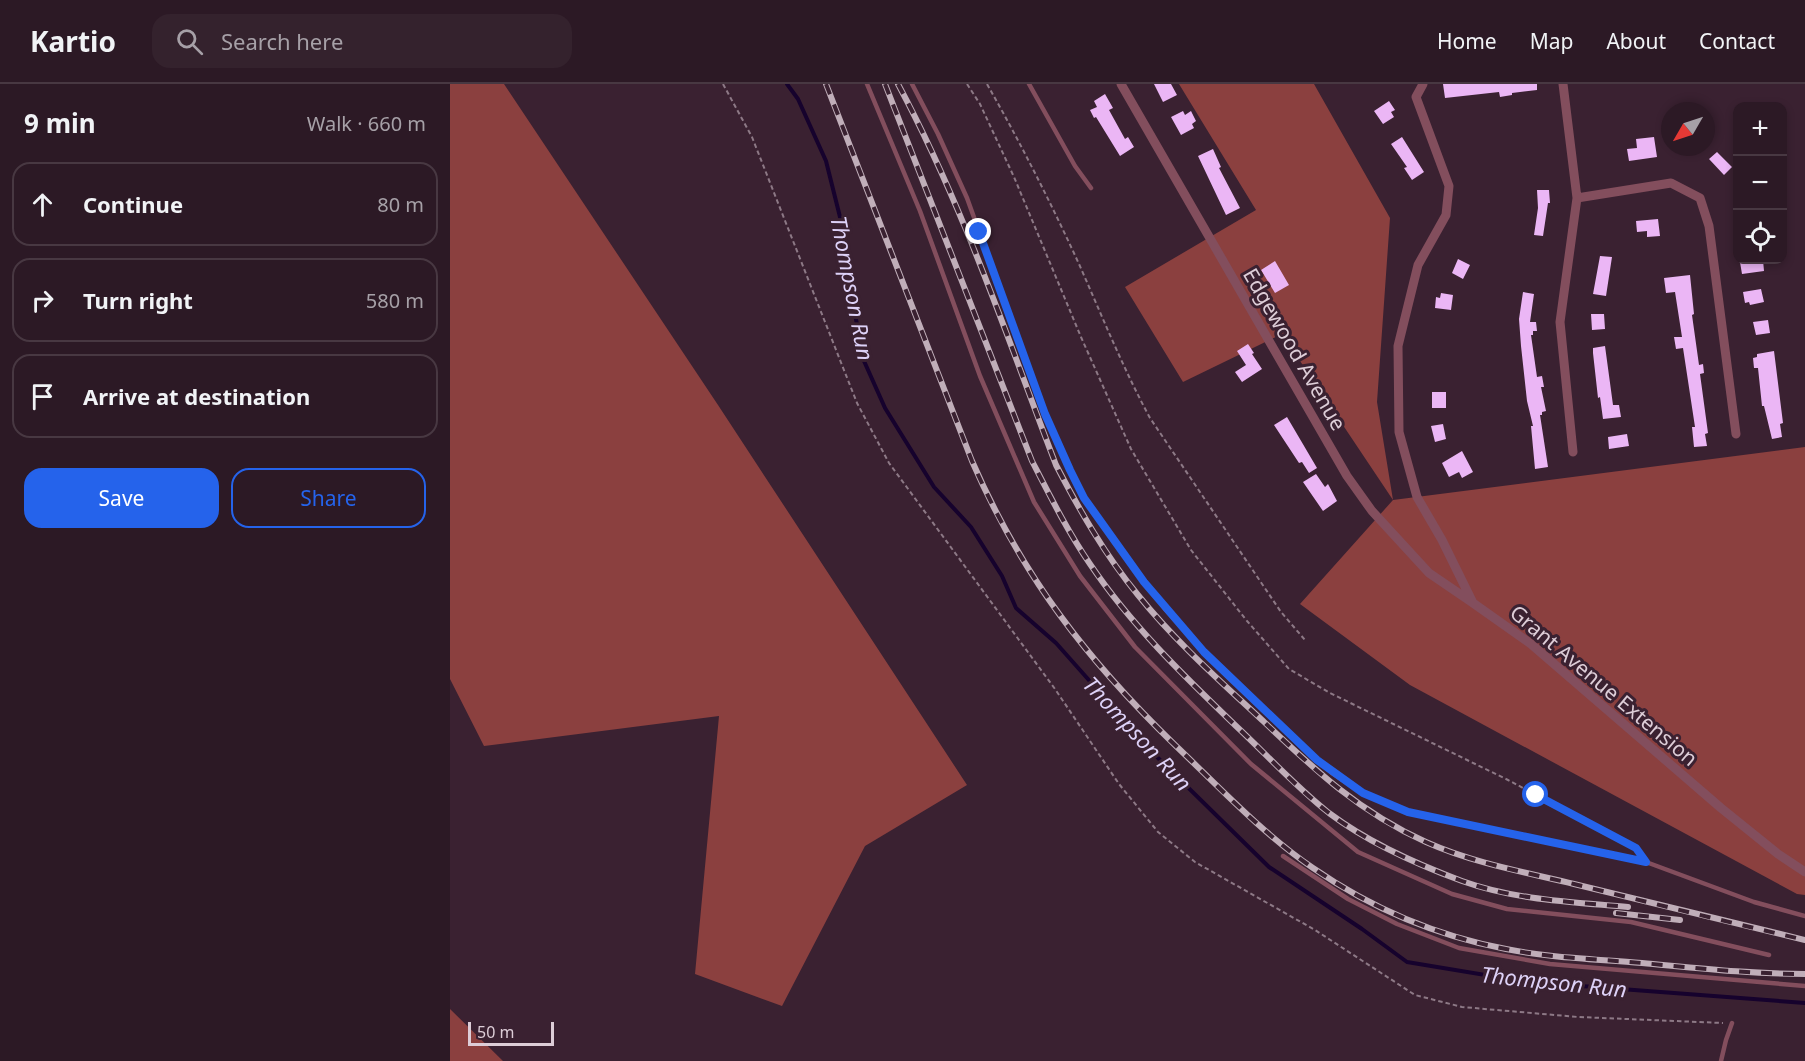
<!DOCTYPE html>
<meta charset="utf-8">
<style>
body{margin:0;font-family:"Noto Sans",sans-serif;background:#34222d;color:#f1f3f6}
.controls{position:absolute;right:18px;top:18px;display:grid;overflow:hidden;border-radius:12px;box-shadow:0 3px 9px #0003}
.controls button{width:54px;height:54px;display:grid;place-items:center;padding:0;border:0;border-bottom:2px solid #483842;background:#2c1925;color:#f1f3f6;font:30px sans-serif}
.compass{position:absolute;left:1211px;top:18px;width:54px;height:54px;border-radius:50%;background:#2c1925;box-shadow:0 3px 9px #0003;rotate:231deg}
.scale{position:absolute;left:18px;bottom:15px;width:86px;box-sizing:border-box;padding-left:6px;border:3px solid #ddcdd7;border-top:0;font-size:16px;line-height:21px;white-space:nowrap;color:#ddcdd7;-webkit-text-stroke:4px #3a2131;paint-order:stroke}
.stop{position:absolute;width:18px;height:18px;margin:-14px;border:4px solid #2563eb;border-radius:50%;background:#fff}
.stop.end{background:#2563eb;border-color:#fff;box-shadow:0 2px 6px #0008}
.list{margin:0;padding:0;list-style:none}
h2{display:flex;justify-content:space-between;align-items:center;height:78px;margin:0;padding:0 24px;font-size:26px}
h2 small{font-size:20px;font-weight:400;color:#a6a0a7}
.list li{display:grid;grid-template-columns:39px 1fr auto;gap:18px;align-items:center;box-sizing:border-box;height:84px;margin:0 12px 12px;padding:0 12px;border:2px solid #483842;border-radius:18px}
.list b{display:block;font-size:22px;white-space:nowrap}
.list em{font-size:20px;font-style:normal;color:#a6a0a7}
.actions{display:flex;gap:12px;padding:18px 24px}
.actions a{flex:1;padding:14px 0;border:2px solid #2563eb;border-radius:18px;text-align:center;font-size:21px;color:#2563eb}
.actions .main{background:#2563eb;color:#fff}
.icon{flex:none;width:33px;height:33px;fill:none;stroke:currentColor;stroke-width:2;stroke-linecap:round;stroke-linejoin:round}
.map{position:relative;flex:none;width:1355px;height:977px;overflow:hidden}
header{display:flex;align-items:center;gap:36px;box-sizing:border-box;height:84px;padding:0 30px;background:#2c1925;border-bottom:2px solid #483842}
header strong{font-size:28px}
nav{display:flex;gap:33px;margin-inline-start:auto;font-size:21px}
.search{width:420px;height:54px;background:#34222d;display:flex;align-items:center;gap:15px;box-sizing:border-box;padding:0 21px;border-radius:18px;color:#a6a0a7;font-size:22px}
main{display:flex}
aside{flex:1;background:#2c1925}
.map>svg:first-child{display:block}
.forest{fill:#8b403f}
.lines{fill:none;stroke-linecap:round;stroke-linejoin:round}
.stream{stroke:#16022d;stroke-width:4}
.building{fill:#ebb6f5}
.path{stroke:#8d7986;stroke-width:2;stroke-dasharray:4.5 3;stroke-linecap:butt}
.service{stroke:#834e5d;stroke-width:4.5}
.minor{stroke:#834e5d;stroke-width:9}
.rail-casing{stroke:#c0aeb9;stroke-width:6}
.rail{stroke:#3a2131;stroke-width:4;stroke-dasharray:11;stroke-linecap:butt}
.route{stroke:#2563eb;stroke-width:8}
.labels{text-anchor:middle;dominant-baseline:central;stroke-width:6;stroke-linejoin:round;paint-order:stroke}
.street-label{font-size:21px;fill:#ddcdd7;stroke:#3a2131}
.water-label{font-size:22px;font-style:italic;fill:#ddd1f7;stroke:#3a2131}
</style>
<header>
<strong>Kartio</strong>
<div class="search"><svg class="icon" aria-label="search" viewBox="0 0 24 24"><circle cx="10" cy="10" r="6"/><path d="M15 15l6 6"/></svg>Search here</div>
<nav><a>Home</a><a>Map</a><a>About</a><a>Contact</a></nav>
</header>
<main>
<aside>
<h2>9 min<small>Walk · 660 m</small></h2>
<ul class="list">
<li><svg class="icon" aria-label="ahead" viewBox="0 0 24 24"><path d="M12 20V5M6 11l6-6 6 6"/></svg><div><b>Continue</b></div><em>80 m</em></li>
<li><svg class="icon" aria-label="right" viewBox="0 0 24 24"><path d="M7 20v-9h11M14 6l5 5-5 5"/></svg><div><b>Turn right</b></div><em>580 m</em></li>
<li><svg class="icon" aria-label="arrive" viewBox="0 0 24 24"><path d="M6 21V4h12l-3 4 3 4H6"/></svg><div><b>Arrive at destination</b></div></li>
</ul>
<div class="actions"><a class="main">Save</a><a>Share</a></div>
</aside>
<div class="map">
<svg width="1355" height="977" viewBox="0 0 1355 977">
<rect width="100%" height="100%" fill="#3a2131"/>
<!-- forest -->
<path class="forest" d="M0 0H54L268 321 517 701 415 762 332 922 245 890 269 632 34 662 0 595Z
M729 0H864L940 134 927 318 943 416 1355 363V811L1347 810 960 601 850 520 943 416 832 250 733 298 675 203 806 126Z
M0 925 53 977H0Z"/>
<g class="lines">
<!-- stream -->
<path class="stream" d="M337 0 348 15 376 77 392 141 400 204 414 277 435 324 484 403 521 443 552 492 566 524 606 559 708 674 819 783 912 845 957 878 1078 898 1355 919"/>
</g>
<!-- building -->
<path class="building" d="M704 0H721L727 11 713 18Z
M993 0H1087V6L1062 9V11L1050 13 1049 8 995 14Z
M655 10 663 24 659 26 675 55 678 53 684 63 670 72 646 33 644 34 640 26 647 23 644 17Z
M939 17 945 26 941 28 944 33 933 40 924 27Z
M733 27 735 31 741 27 746 37 742 40 744 44 731 51 721 33Z
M952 53 974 88 962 96 954 84 957 83 941 60Z
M1204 53 1207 73 1179 77 1177 65 1187 64 1186 55Z
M763 65 771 83 769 84 790 124 776 131 748 72Z
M1267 68 1282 83 1274 91 1259 75Z
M1087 106H1099L1100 119H1098L1093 152 1084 151 1088 124Z
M1208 135 1210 152 1197 153V147L1187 148 1186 137Z
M1150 172 1162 173 1156 212 1143 210Z
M1008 175 1020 181 1013 195 1002 189Z
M1313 176 1314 187 1292 190 1290 178Z
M825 177 839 201 825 209 811 186Z
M1240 191 1244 230 1242 231 1249 281 1253 280 1254 289 1250 290 1258 349 1255 350 1257 362 1244 363 1242 343H1245L1233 264 1226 265 1224 253H1232L1225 208 1216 209 1214 194Z
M1311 205 1314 218 1300 221 1299 218 1295 219 1293 208Z
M1073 208 1084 210 1080 238H1086L1087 247H1083V251H1081L1087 293 1092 292 1094 303H1091L1096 327 1092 328V331H1090L1098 383 1085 385 1081 342H1083L1077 317 1071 262 1069 235Z
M991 209 1003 211 1001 226 985 224 986 213 990 214Z
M1141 230H1154L1155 245 1142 246Z
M1318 236 1320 249 1306 251 1303 238Z
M798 260 804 269 802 270 812 285 792 298 785 288 796 281 787 267Z
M1155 262 1163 321H1169L1171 333 1153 335 1150 313 1148 314 1143 269V264Z
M1324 267 1333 339 1330 340 1332 353 1322 355 1314 322H1312L1308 284H1304L1303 274 1307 273V270Z
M982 308H996V324H982Z
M837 333 867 384 859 389 852 378 849 379 824 341Z
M993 340 996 355 985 358 981 342Z
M1177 350 1179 362 1159 365 1158 353Z
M1012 367 1023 388 1012 394 1009 388 999 393 992 379Z
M866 390 875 403 878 400 887 417 873 427 853 398Z"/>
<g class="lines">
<!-- path -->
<path class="path" d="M273 0 302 53 407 319 439 379 605 605 669 700 708 748 745 778 865 846 965 911 1012 923 1128 933 1273 939
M517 0 530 20 564 93 631 253 681 365 741 466 797 537 839 585 880 609 1058 696 1186 764 1189 769
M537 0C570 58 601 119 629 180 652 232 673 284 700 334L831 528 855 556"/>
<!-- service -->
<path class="service" d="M417 0 470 127 530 292 584 418 630 492 685 563 801 680 908 768 1002 810 1057 825 1181 838 1319 871
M462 0 488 50 517 114 595 330 634 414 715 525 775 590 882 689 913 709 958 728 1196 778 1304 818 1355 832
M579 0 625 82 641 104
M833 772 898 815 947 840 1009 864 1100 880 1355 902
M1271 977 1276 956 1282 939"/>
<!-- minor -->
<path class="minor" d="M671 0 897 392 922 427 979 489 1023 519
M973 0 966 13 999 102 996 131 968 181 948 262 949 348 967 413 992 456 1023 519 1081 560 1271 724 1328 770 1355 788
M1113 0 1127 114 1110 238 1123 368
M1127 114 1221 99 1250 114 1259 142 1286 350"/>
<defs>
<path id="rail" d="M376 0 522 377C572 492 637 576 726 662 770 704 813 750 863 784 921 824 987 852 1056 865 1101 874 1147 875 1192 879 1247 884 1300 890 1355 890
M435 0 582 377C600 412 618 448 640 480 681 541 734 592 786 642 817 671 846 703 879 729 919 759 966 780 1012 797 1065 816 1123 818 1178 823
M448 0C513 121 557 253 606 381 630 427 655 471 688 511 725 557 769 596 812 636 865 686 909 728 976 758 1023 779 1074 788 1124 800 1201 819 1278 838 1355 856
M1166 829 1230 836"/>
</defs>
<!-- rail casing -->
<use href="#rail" class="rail-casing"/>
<!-- rail -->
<use href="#rail" class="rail"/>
</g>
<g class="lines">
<!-- route -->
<path class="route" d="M529 148 595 330 620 386 634 414 694 498 754 568 867 676 913 709 958 728 1196 778 1186 764 1086 711"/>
</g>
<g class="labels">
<!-- street labels -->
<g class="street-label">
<text transform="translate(845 265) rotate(60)">Edgewood Avenue</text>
<text transform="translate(1154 601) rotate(40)">Grant Avenue Extension</text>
</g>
<!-- water labels -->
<g class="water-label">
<text transform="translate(403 204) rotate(79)">Thompson Run</text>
<text transform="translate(688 649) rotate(47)">Thompson Run</text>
<text transform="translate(1104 897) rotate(6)">Thompson Run</text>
</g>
</g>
</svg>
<div class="controls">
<button>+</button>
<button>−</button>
<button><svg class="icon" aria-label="locate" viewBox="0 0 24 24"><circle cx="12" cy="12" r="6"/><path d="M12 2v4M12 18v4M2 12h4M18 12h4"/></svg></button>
</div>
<svg class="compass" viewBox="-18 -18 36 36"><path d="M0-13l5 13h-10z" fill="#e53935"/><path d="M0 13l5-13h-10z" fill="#a6a0a7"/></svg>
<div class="scale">50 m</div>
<div class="stop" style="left:1086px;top:711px"></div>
<div class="stop end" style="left:529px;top:148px"></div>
</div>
</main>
